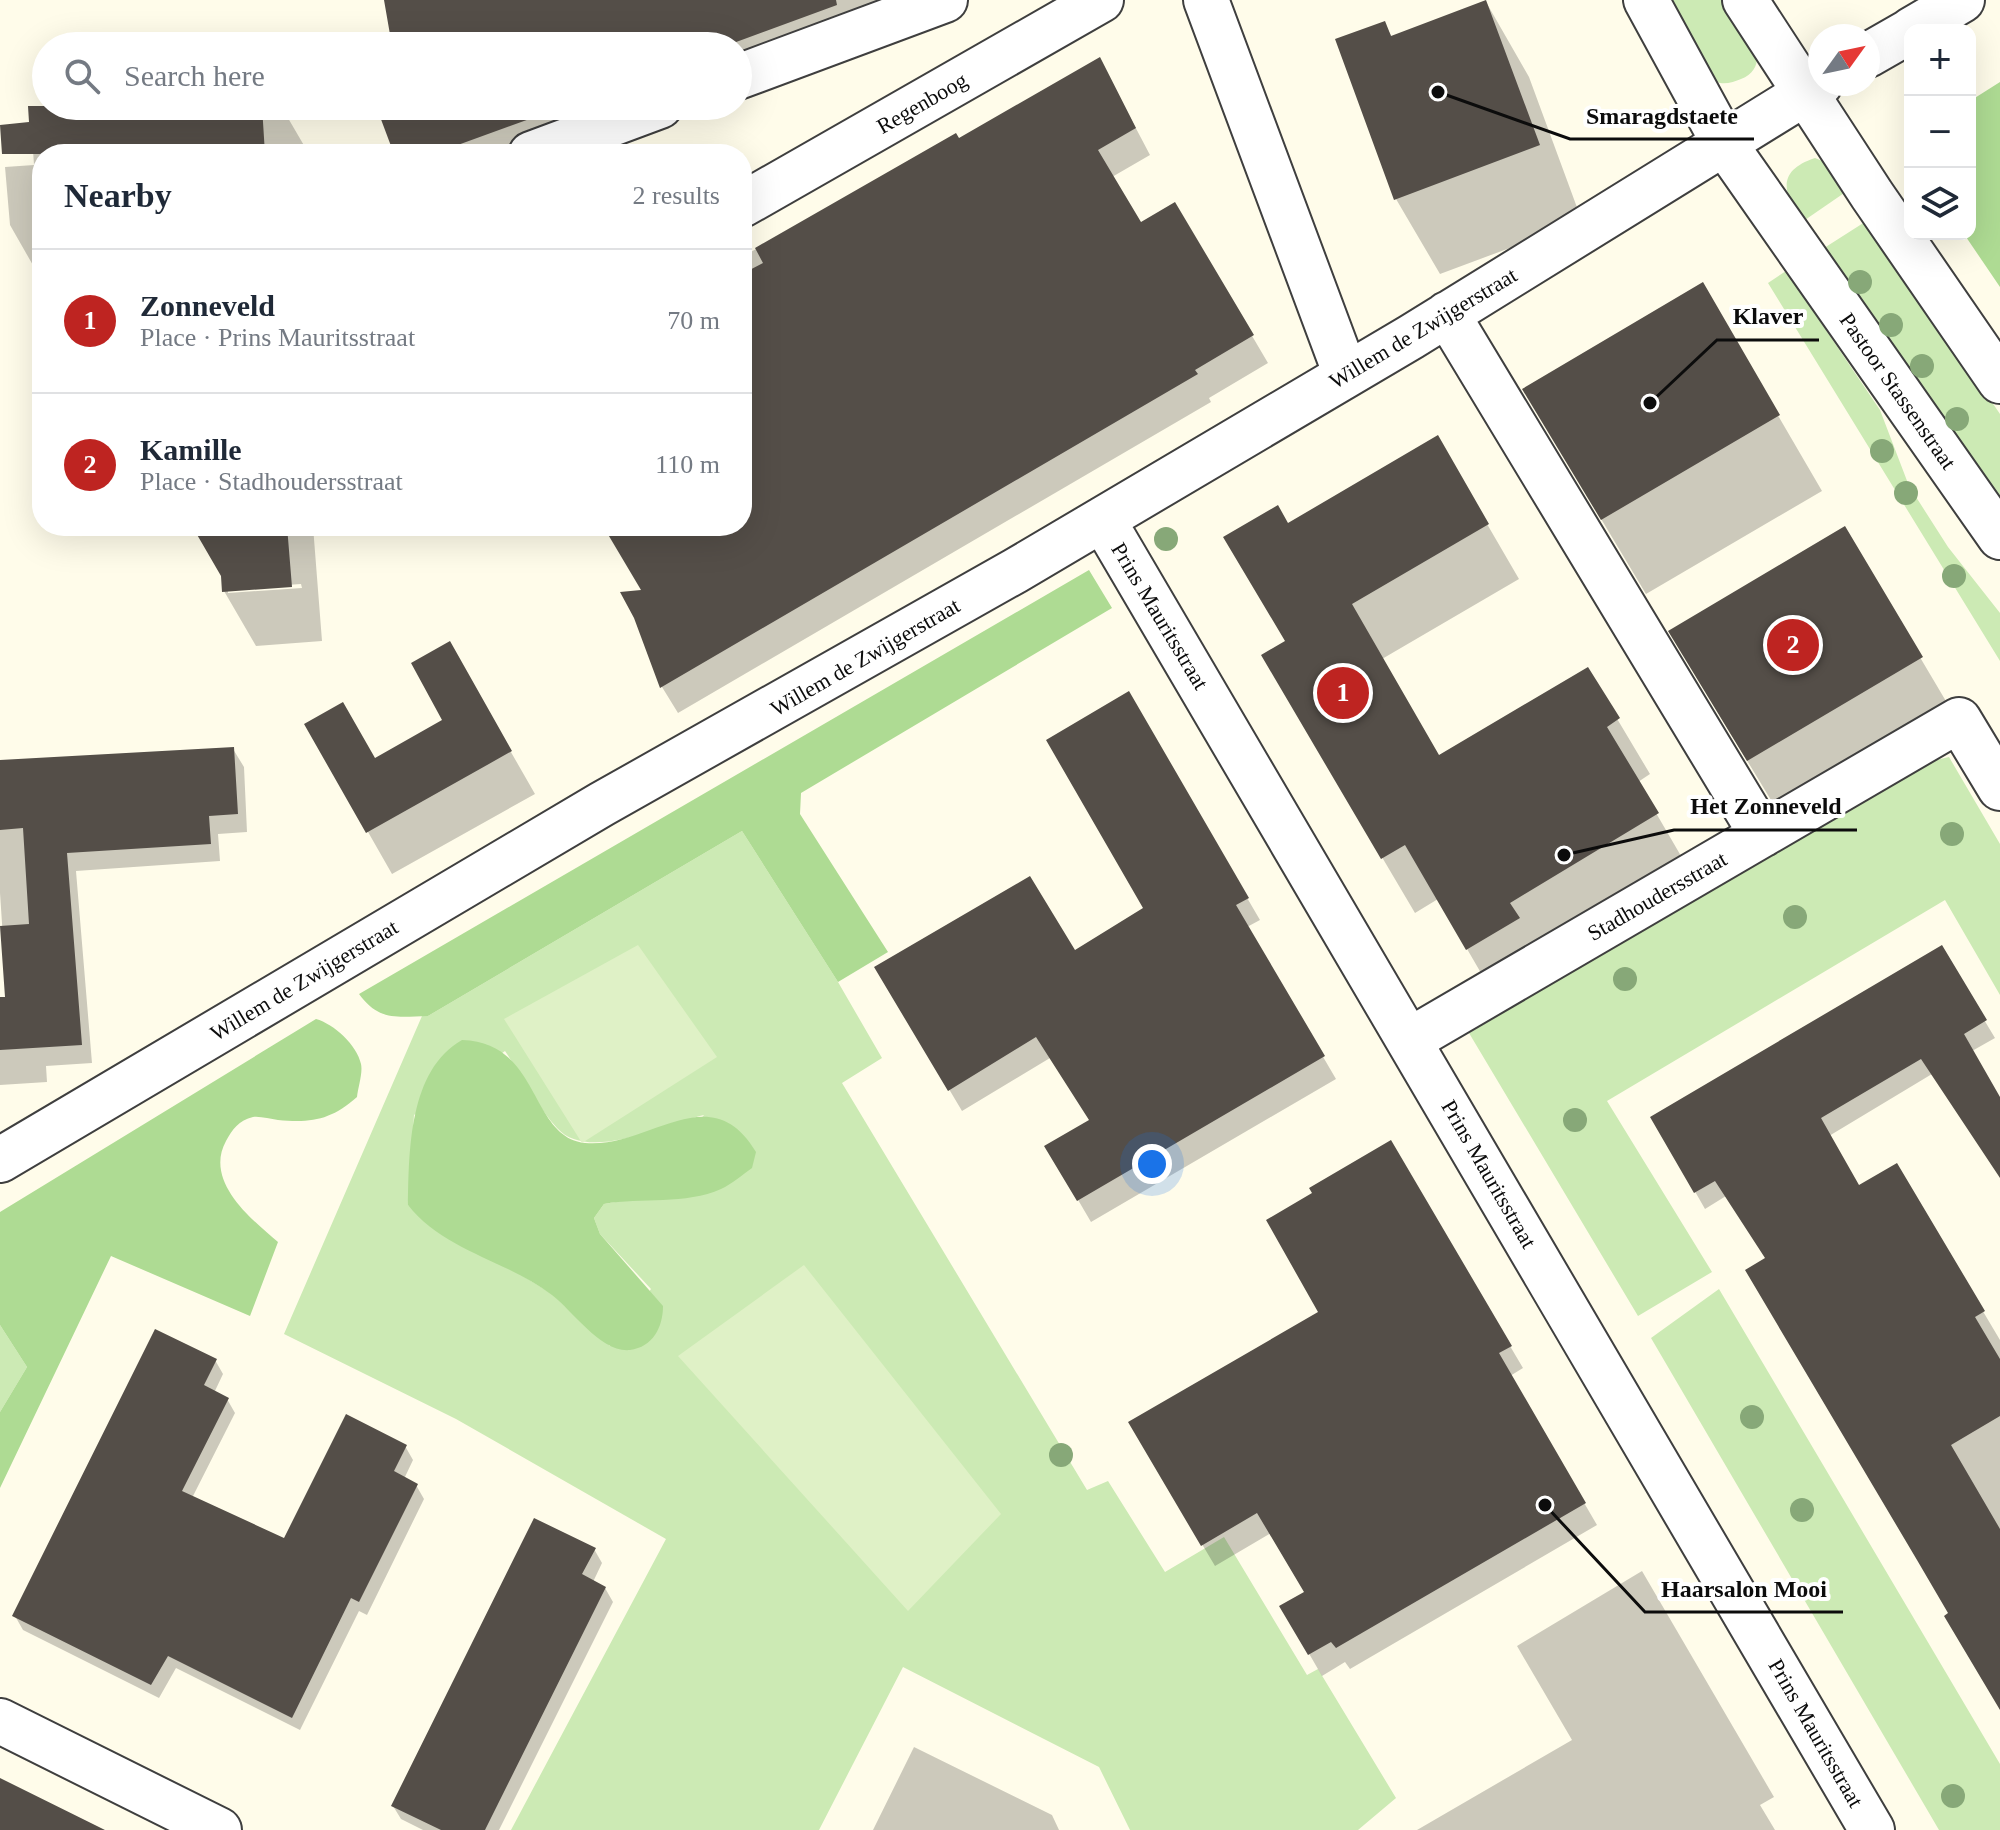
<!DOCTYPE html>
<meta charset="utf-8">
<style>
body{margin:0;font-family:"Times New Roman",serif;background:#f2f2f3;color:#1f2937}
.controls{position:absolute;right:24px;top:24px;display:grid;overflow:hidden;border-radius:16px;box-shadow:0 8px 32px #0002}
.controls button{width:72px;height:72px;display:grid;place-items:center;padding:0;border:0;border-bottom:2px solid #e0e1e3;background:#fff;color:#1f2937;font:40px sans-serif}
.compass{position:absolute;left:1808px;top:24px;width:72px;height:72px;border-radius:50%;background:#fff;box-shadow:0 8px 32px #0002;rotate:57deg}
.you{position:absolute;left:1152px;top:1164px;width:28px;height:28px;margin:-20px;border:6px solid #fff;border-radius:50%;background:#1a73e8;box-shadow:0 0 0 12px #1a73e833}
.badge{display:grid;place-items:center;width:52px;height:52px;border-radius:50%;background:#be2421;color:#fff;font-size:26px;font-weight:700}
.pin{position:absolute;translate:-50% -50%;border:4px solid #fff;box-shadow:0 2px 8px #0006}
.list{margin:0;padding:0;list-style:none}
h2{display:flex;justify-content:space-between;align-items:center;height:104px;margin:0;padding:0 32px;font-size:34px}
h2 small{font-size:26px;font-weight:400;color:#747a83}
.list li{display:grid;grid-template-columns:52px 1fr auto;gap:24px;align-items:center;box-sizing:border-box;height:144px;padding:0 32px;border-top:2px solid #e0e1e3}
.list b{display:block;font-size:30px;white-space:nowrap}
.list p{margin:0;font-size:26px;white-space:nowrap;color:#747a83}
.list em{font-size:26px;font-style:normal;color:#747a83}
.icon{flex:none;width:44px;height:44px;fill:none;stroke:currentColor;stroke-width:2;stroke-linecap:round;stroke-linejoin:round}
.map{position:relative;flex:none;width:2000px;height:1830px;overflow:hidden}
.search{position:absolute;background:#fff;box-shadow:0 8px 32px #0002;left:32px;top:32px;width:720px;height:88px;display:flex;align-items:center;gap:20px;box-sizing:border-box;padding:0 28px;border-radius:44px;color:#747a83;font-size:30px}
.panel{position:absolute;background:#fff;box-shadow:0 8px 32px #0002;left:32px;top:144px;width:720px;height:392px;border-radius:32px}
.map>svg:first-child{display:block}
.green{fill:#cceab4;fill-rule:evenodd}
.forest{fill:#aedb93}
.pitch{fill:#dff1c6}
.shadow{fill:#0003;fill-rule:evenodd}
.building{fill:#544e48}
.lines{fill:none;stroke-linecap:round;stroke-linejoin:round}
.minor-casing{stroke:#3f3f3f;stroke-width:48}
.tertiary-casing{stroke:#3f3f3f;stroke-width:48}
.minor{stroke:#fff;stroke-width:44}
.tertiary{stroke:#fff;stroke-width:44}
.tree{fill:#87a878}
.labels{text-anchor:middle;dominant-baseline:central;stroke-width:8;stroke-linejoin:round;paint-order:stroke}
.street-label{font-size:22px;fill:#0c0c0c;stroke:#fff}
.leader{fill:none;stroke:#0c0c0c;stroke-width:3}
.callout-dot{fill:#0c0c0c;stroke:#fff;stroke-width:3}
.callout-label{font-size:24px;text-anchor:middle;font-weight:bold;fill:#0c0c0c;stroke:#fff;stroke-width:8;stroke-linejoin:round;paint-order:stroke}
</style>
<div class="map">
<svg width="2000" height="1830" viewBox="0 0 2000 1830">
<rect width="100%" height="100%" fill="#fffcea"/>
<!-- green -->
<path class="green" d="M1660 0H1729C1741 19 1778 64 1741 79 1734 82 1724 85 1717 82 1696 72 1673 20 1660 0Z
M1815 158 1825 162 1850 189 1802 222C1783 193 1776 171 1815 158Z
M1868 220 2000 414V511L1821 250Z
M1786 271 1880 410 1909 486 1948 547 2000 613V661L1768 283Z
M1949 757 2000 844V995L1945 900 1607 1101 1712 1272 1638 1316 1469 1033 1919 764Z
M742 831 838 982 882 1058 842 1083 1087 1490 1108 1481 1165 1572 1224 1537 1307 1675 1318 1669 1396 1798 1358 1830H1130L1099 1767 903 1667 819 1830H511L666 1539 456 1419 284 1334 422 1016H428ZM505 1051C522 1076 537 1106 557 1128 588 1163 666 1124 704 1115L633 1199 604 1204 594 1218 600 1234 651 1289 610 1346 552 1294 408 1205 414 1115Z
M1719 1289 2000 1764V1830H1939L1651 1338Z
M0 1325 27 1367 0 1412Z"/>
<!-- forest -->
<path class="forest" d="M2000 82V287L1964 234H1970V101Z
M1089 570 1112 608 801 793 800 814 888 952 838 982 742 831 428 1016C396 1017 379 1021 359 994Z
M316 1019C334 1024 357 1045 361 1064 363 1073 358 1088 357 1097 331 1120 312 1123 278 1120 270 1119 260 1116 253 1117 239 1120 232 1130 226 1141 204 1181 251 1219 278 1242L250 1316 111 1256 0 1488V1412L27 1367 0 1325V1212Z
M462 1040C541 1042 529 1137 585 1143 649 1149 710 1075 756 1152L752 1168C742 1175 732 1184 721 1189 686 1205 641 1197 604 1204L594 1218 600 1234 663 1306C663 1327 653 1347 630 1350 601 1353 573 1311 552 1295 506 1260 444 1251 408 1205 409 1150 409 1070 462 1040Z"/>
<!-- pitch -->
<path class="pitch" d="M638 945 717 1057 582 1143 504 1019Z
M804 1265 1001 1514 908 1611 678 1356Z"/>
<!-- shadow -->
<path class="shadow" d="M387 0H940L738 75V46H394Z
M1486 2 1529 77 1582 221 1440 274 1396 199 1384 23 1392 37Z
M1100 60 1150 155 1112 177 1141 225 1175 205 1268 363 1209 398 1211 402 678 713 662 687 636 617 644 592 605 526H742V257L955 136 958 141Z
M30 106H90L96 118 203 106H281L309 154H42V281L10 225 5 167 34 165Z
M378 106H654L524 154H396Z
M1702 285 1822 491 1646 594 1524 390Z
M1437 438 1519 579 1382 659 1438 757 1588 670 1650 774 1638 782 1688 868 1499 1004 1438 899 1415 913 1295 710 1287 642V526Z
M199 526H313L322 641 256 646 224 591 223 576ZM301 584 302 588 228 593V589Z
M1844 529 1953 713 1780 815 1702 686Z
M449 644 535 794 392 874 307 725 375 761 445 720Z
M1128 694 1260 920 1247 927 1336 1079 1091 1222 1047 1147 1091 1121 1050 1058 962 1111 877 968 1074 953 1146 909Z
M233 749 244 767 247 832 218 834 220 861 76 871 92 1063 46 1066 47 1082 0 1085V999H7L0 893V763Z
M1941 948 1995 1038 1972 1051 2000 1101V1175L1932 1074 1829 1136 1858 1188 1896 1165 2000 1340V1707L1767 1259 1726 1196 1705 1209 1653 1118Z
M1390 1143 1523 1368 1510 1376 1597 1525 1350 1669 1345 1662 1322 1676 1282 1607 1307 1593 1271 1533 1215 1566 1130 1423 1321 1313 1314 1194Z
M215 1360 223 1374 214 1393 227 1399 235 1413 192 1498 285 1540 405 1446 413 1460 404 1479 416 1485 424 1499 367 1615 359 1611 300 1730 176 1668 159 1698 23 1630 15 1616Z
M594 1549 602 1563 593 1582 605 1588 613 1602 499 1830H423L401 1819 393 1806Z
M1642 1571 1774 1797 1760 1805 1775 1830H1417L1572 1740 1517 1646Z
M914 1747 1052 1815 1059 1830H873Z"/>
<!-- building -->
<path class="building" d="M384 0H836L837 5 728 45 727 42 715 46H392Z
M1486 0 1540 145 1394 200 1335 39 1385 21 1391 36Z
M1100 57 1136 128 1098 150 1141 222 1175 202 1254 335 1195 370 1198 374 660 688 634 618 620 592 641 590 603 526H742V274L763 263 755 248 956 133 959 138Z
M28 106H89L90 117 214 106H262L265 154H2L0 125 29 122Z
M376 106H559L560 108 433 154H394Z
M1703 282 1780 415 1601 520 1522 389Z
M1438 435 1489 524 1352 604 1439 755 1588 667 1620 718 1607 727 1659 813 1510 903 1520 918 1466 950 1405 845 1381 859 1261 655 1285 641 1223 537 1278 505 1288 523Z
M192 526H287L292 587 222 592 221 576Z
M1845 526 1923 657 1747 761 1668 631Z
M450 641 512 751 366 833 304 724 343 702 375 758 442 720 411 663Z
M1129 691 1249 898 1236 905 1325 1056 1077 1201 1044 1146 1089 1120 1036 1037 948 1091 874 967 1030 876 1075 950 1143 908 1046 740Z
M234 747 238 814 209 816 211 844 67 853 82 1045 0 1050V997H5L0 926 29 924 23 828 0 830V760Z
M1942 945 1987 1020 1964 1034 2000 1097V1178L1921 1059 1821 1118 1859 1185 1897 1163 1985 1311 1975 1317 2000 1359V1416L1951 1445 2000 1529V1710L1944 1616 1948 1613 1917 1560 1745 1270 1765 1258 1715 1181 1694 1193 1650 1117Z
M1391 1140 1512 1346 1499 1353 1586 1503 1336 1648 1331 1642 1308 1655 1279 1606 1304 1592 1257 1513 1201 1546 1128 1422 1318 1312 1266 1220 1312 1193 1309 1188Z
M155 1329 217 1359 204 1385 229 1398 182 1491 284 1538 346 1414 407 1445 394 1471 418 1484 359 1602 351 1598 292 1718 168 1656 151 1685 12 1616Z
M534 1518 596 1548 582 1574 606 1587 485 1830H441L391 1806Z
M0 1778 105 1830H0Z"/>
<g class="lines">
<defs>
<path id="minor" d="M1206 0 1346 375
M1911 30 1962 0
M1868 55 1910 31
M738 77 945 0
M531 154 660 106
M742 205 1101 0
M1447 314 1762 835
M1103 520 1872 1830
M1410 1040 1959 720 2000 788
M0 1160 602 804 1015 571 1411 337 1820 84
M0 1721 219 1830"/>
<path id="tertiary" d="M1646 0 1724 143 2000 537
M1745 0 1872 195 2000 381"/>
</defs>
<!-- minor casing -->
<use href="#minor" class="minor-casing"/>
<!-- tertiary casing -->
<use href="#tertiary" class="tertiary-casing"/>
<!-- minor -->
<use href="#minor" class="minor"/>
<!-- tertiary -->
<use href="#tertiary" class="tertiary"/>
</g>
<!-- trees -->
<g class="tree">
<circle cx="1860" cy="282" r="12"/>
<circle cx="1891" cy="325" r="12"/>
<circle cx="1922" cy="366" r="12"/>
<circle cx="1957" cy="419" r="12"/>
<circle cx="1882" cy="451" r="12"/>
<circle cx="1906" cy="493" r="12"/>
<circle cx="1166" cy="539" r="12"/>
<circle cx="1954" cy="576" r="12"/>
<circle cx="1952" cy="834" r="12"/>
<circle cx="1795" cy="917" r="12"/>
<circle cx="1625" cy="979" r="12"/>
<circle cx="1575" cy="1120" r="12"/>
<circle cx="1752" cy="1417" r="12"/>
<circle cx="1061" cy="1455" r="12"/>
<circle cx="1802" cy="1510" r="12"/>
<circle cx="1953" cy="1796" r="12"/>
</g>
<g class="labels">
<!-- street labels -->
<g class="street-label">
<text transform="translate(922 103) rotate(-30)">Regenboog</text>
<text transform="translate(1423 328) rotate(-31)">Willem de Zwijgerstraat</text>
<text transform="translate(1898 391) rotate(55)">Pastoor Stassenstraat</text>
<text transform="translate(1160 616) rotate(59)">Prins Mauritsstraat</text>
<text transform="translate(865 657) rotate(-30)">Willem de Zwijgerstraat</text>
<text transform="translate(1657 896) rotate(-30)">Stadhoudersstraat</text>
<text transform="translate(304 980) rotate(-31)">Willem de Zwijgerstraat</text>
<text transform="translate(1489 1174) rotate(60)">Prins Mauritsstraat</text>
<text transform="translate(1816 1733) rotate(60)">Prins Mauritsstraat</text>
</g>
</g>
<!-- callouts -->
<path class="leader" d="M1438 92L1570 139H1754M1650 403L1717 340H1819M1564 855L1674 830H1857M1545 1505L1645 1612H1843"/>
<g class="callout-dot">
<circle cx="1438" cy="92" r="8"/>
<circle cx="1650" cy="403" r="8"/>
<circle cx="1564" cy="855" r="8"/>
<circle cx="1545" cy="1505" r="8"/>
</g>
<g class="callout-label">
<text x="1662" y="124">Smaragdstaete</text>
<text x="1768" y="324">Klaver</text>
<text x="1766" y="814">Het Zonneveld</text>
<text x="1744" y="1597">Haarsalon Mooi</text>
</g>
</svg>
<div class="controls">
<button>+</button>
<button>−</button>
<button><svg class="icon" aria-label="layers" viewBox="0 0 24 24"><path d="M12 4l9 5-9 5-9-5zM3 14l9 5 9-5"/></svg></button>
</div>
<svg class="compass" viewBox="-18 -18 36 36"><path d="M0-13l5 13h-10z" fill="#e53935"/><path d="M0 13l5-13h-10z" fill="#747a83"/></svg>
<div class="you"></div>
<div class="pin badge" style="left:1343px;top:693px">1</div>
<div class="pin badge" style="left:1793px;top:645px">2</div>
<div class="search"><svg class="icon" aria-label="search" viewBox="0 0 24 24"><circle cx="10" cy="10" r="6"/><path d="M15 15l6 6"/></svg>Search here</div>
<section class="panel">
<h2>Nearby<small>2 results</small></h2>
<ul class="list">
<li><span class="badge">1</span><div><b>Zonneveld</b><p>Place · Prins Mauritsstraat</p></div><em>70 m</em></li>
<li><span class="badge">2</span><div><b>Kamille</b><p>Place · Stadhoudersstraat</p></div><em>110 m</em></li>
</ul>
</section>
</div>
